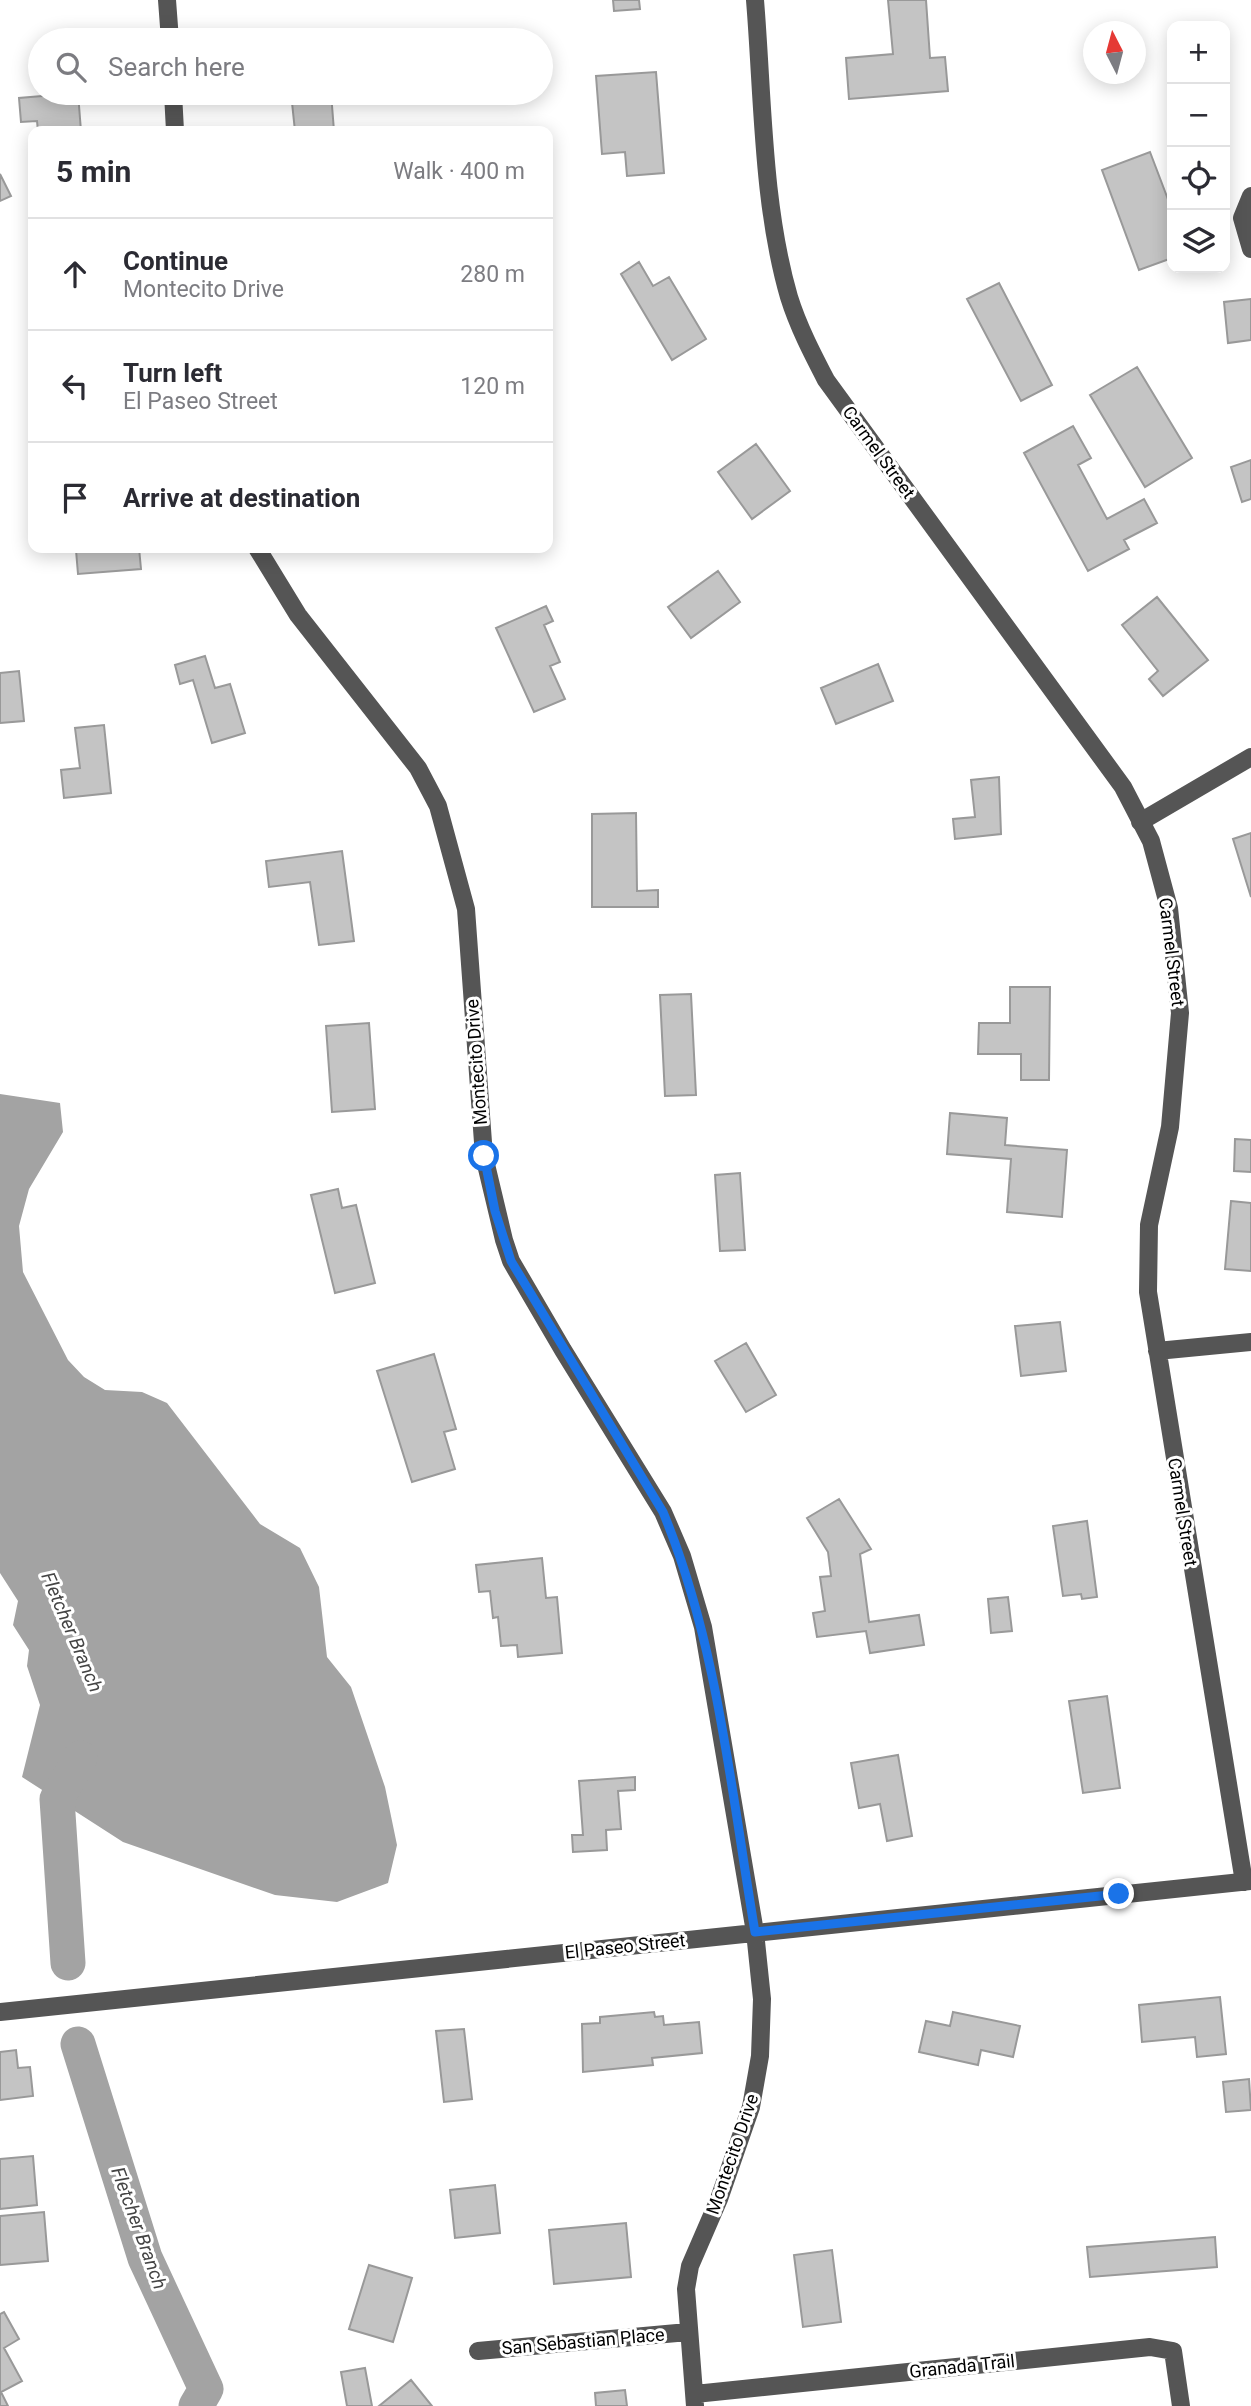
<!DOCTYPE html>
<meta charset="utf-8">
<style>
body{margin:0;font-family:Roboto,sans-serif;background:#f2f2f3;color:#2b2b33}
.controls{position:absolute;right:21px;top:21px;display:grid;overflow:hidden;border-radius:14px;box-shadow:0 4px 18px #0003}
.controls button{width:63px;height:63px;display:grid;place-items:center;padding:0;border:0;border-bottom:2px solid #e1e1e2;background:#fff;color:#2b2b33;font:35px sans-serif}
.compass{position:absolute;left:1083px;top:21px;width:63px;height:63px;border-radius:50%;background:#fff;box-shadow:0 4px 18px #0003;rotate:354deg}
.stop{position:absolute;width:21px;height:21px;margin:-16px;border:5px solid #1a73e8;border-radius:50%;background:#fff}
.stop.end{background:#1a73e8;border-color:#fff;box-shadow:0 2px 7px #0008}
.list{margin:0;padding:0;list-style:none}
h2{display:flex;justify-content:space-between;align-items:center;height:91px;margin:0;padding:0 28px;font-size:30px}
h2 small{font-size:23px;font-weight:400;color:#7c7c81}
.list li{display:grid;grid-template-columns:46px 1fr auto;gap:21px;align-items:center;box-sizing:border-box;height:112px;padding:0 28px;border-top:2px solid #e1e1e2}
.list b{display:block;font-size:26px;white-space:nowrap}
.list p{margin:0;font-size:23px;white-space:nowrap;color:#7c7c81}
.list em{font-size:23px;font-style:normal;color:#7c7c81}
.icon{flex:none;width:38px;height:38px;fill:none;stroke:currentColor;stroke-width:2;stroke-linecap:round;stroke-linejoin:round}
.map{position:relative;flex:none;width:1251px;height:2406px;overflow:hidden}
.search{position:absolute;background:#fff;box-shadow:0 4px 18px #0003;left:28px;top:28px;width:525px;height:77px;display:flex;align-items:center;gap:18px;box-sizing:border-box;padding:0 24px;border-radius:38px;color:#7c7c81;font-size:26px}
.panel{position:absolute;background:#fff;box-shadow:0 4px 18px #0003;left:28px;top:126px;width:525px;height:427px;border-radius:14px}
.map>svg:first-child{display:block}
.water{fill:#a3a3a3}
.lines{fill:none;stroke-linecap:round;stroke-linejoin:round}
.river{stroke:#a3a3a3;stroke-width:35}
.building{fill:#c4c4c4;stroke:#999;stroke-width:2}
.minor{stroke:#555;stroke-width:18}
.route{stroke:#1a73e8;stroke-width:9}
.labels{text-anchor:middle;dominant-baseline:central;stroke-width:6;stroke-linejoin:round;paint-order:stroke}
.street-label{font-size:18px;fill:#000;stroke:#fff}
.water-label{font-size:19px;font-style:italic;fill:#444;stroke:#fff}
</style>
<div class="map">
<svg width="1251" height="2406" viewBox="0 0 1251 2406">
<rect width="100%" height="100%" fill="#fff"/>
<!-- water -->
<path class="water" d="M0 1094 60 1103 63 1132 29 1189 19 1226 23 1272 68 1360 84 1377 105 1390 142 1392 167 1403 260 1524 300 1548 319 1587 327 1657 351 1687 385 1787 397 1845 388 1883 337 1902 275 1895 123 1842 22 1777 40 1705 27 1666 29 1650 13 1625 18 1601 0 1573Z"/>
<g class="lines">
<!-- river -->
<path class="river" d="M68 1963 57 1799 80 1758
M78 2044 145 2258 206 2389 196 2406"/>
</g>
<!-- building -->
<path class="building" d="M613 0H639L640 9 614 11Z
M888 0H926L930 58 945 57 948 91 849 99 846 58 893 54Z
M656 72 664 173 627 176 625 152 602 154 596 76Z
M78 93 81 131H38L37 121 21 122 19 98Z
M291 93H331L334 131H295Z
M1150 152 1172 210V258L1139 270 1102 170Z
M0 174 11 196 0 201Z
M639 262 653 286 669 277 706 339 672 360 621 274Z
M999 283 1052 385 1021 401 967 299Z
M1251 299V340L1228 343 1224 302Z
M1137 367 1192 458 1145 487 1090 395Z
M1073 426 1091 458 1078 465 1107 519 1144 499 1157 523 1124 540 1129 549 1088 571 1024 453Z
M756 444 790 491 752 519 718 472Z
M1251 460V499L1242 502 1231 467Z
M139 548 141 569 78 574 76 550Z
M718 571 740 602 691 638 668 607Z
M1157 597 1208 660 1163 696 1149 679 1158 671 1122 625Z
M546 606 553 621 544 625 560 662 550 666 565 699 534 712 496 628Z
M205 656 215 688 230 684 245 733 212 743 193 680 180 684 175 665Z
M878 664 893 701 836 724 821 688Z
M19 671 24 721 0 723V673Z
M104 725 111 793 64 798 61 770 80 768 75 728Z
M999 777 1001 834 955 839 953 819 975 817 971 780Z
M636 813 637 891 658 890V907H592V814Z
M1251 833V897L1233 839Z
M342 851 354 941 319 945 310 882 269 887 266 861Z
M1010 987H1050L1049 1080H1021V1054H978L979 1023H1010Z
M691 994 696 1095 665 1096 660 995Z
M369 1023 375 1109 332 1112 326 1026Z
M950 1113 1007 1118 1005 1145 1067 1150 1062 1217 1007 1212 1011 1159 947 1154Z
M1235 1139 1251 1140V1172L1234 1171Z
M740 1173 745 1250 720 1251 715 1175Z
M338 1189 342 1208 356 1205 375 1283 335 1293 311 1195Z
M1231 1201 1251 1203V1271L1225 1269Z
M1060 1322 1066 1371 1021 1376 1015 1326Z
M746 1343 776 1395 746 1412 715 1361Z
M434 1354 456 1429 444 1432 455 1469 412 1482 377 1371Z
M839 1499 871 1549 860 1554 869 1622 919 1615 924 1645 870 1653 866 1631 817 1637 813 1613 825 1611 820 1577 831 1576 828 1552 807 1518Z
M1087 1521 1097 1597 1082 1599 1081 1594 1063 1596 1053 1526Z
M542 1558 546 1598 557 1597 562 1653 518 1657 517 1645 501 1646 498 1617 493 1618 490 1591 479 1592 476 1565Z
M1008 1597 1012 1631 991 1633 988 1599Z
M1107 1696 1120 1788 1083 1793 1069 1701Z
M898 1755 912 1836 887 1841 880 1804 859 1808 851 1763Z
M635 1777V1790L618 1791 621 1829 606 1830 607 1850 573 1852 572 1835H583L579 1781Z
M1220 1997 1226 2054 1197 2057 1195 2037 1142 2042 1139 2005Z
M654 2012 655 2017 663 2016 664 2025 699 2022 702 2053 652 2058 653 2065 583 2072 582 2024 600 2023V2017Z
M953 2012 1020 2026 1013 2057 981 2050 978 2065 919 2052 926 2021 950 2026Z
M464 2029 472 2099 444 2102 436 2031Z
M16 2050 18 2068 30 2067 33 2096 0 2100V2052Z
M1249 2079 1251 2110 1226 2112 1223 2082Z
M33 2156 37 2205 0 2209V2159Z
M495 2185 500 2233 455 2238 450 2190Z
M44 2212 48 2261 0 2265V2216Z
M626 2223 631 2277 554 2284 549 2230Z
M1215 2237 1217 2267 1090 2277 1087 2247Z
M832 2250 841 2322 803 2327 794 2255Z
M369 2265 412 2278 393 2342 349 2329Z
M4 2312 19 2339 4 2348 22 2381 1 2392 8 2406H0V2314Z
M365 2368 372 2406H347L341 2372Z
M411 2380 432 2406H379Z
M625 2390 627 2406H596L595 2393Z"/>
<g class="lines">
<!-- minor -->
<path class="minor" d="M167 0 170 40
M755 0C763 97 762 204 789 297 798 326 812 353 826 380L1123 787 1151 841 1169 908 1180 1013 1170 1127 1149 1225 1148 1292 1244 1882
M173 93 175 131
M1251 196 1242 218 1251 249
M257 548 298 615 418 768 438 806 466 909 484 1156 504 1240 511 1261 563 1350 663 1512 682 1556 703 1627 755 1932 762 1999 760 2056 751 2107 719 2199 690 2266 686 2289 695 2406
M1140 822 1251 757
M1157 1351 1251 1342
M0 2012 1251 1881
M478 2351 688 2332
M695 2394 1150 2347 1173 2351 1181 2406"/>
</g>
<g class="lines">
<!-- route -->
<path class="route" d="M484 1156 495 1211 511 1261 663 1512C718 1645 731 1791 755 1932L1119 1894"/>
</g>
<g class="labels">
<!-- street labels -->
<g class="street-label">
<text transform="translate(879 452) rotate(54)">Carmel Street</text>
<text transform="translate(1172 952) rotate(83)">Carmel Street</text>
<text transform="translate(476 1062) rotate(-94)">Montecito Drive</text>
<text transform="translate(1183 1512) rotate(81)">Carmel Street</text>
<text transform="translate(625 1946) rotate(-6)">El Paseo Street</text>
<text transform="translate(732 2154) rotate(-71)">Montecito Drive</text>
<text transform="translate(583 2341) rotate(-5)">San Sebastian Place</text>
<text transform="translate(962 2366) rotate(-6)">Granada Trail</text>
</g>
<!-- water labels -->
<g class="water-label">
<text transform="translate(72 1632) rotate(67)">Fletcher Branch</text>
<text transform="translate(139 2228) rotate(70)">Fletcher Branch</text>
</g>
</g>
</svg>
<div class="controls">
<button>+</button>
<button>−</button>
<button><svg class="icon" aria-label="locate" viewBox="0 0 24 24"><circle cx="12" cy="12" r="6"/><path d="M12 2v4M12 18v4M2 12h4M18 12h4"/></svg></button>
<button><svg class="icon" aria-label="layers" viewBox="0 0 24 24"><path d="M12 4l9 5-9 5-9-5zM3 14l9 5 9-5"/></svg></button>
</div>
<svg class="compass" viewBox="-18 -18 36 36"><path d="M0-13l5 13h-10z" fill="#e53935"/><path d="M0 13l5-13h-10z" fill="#7c7c81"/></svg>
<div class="stop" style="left:484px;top:1156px"></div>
<div class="stop end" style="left:1119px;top:1894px"></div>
<div class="search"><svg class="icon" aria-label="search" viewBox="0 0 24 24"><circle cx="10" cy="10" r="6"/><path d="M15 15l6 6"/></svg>Search here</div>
<section class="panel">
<h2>5 min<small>Walk · 400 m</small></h2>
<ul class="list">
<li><svg class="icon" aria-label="ahead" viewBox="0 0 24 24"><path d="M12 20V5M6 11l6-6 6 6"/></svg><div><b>Continue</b><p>Montecito Drive</p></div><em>280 m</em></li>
<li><svg class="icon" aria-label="left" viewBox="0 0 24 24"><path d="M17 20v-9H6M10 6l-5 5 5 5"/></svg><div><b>Turn left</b><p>El Paseo Street</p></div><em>120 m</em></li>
<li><svg class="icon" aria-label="arrive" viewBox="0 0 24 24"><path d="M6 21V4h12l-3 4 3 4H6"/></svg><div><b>Arrive at destination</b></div></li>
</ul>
</section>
</div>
